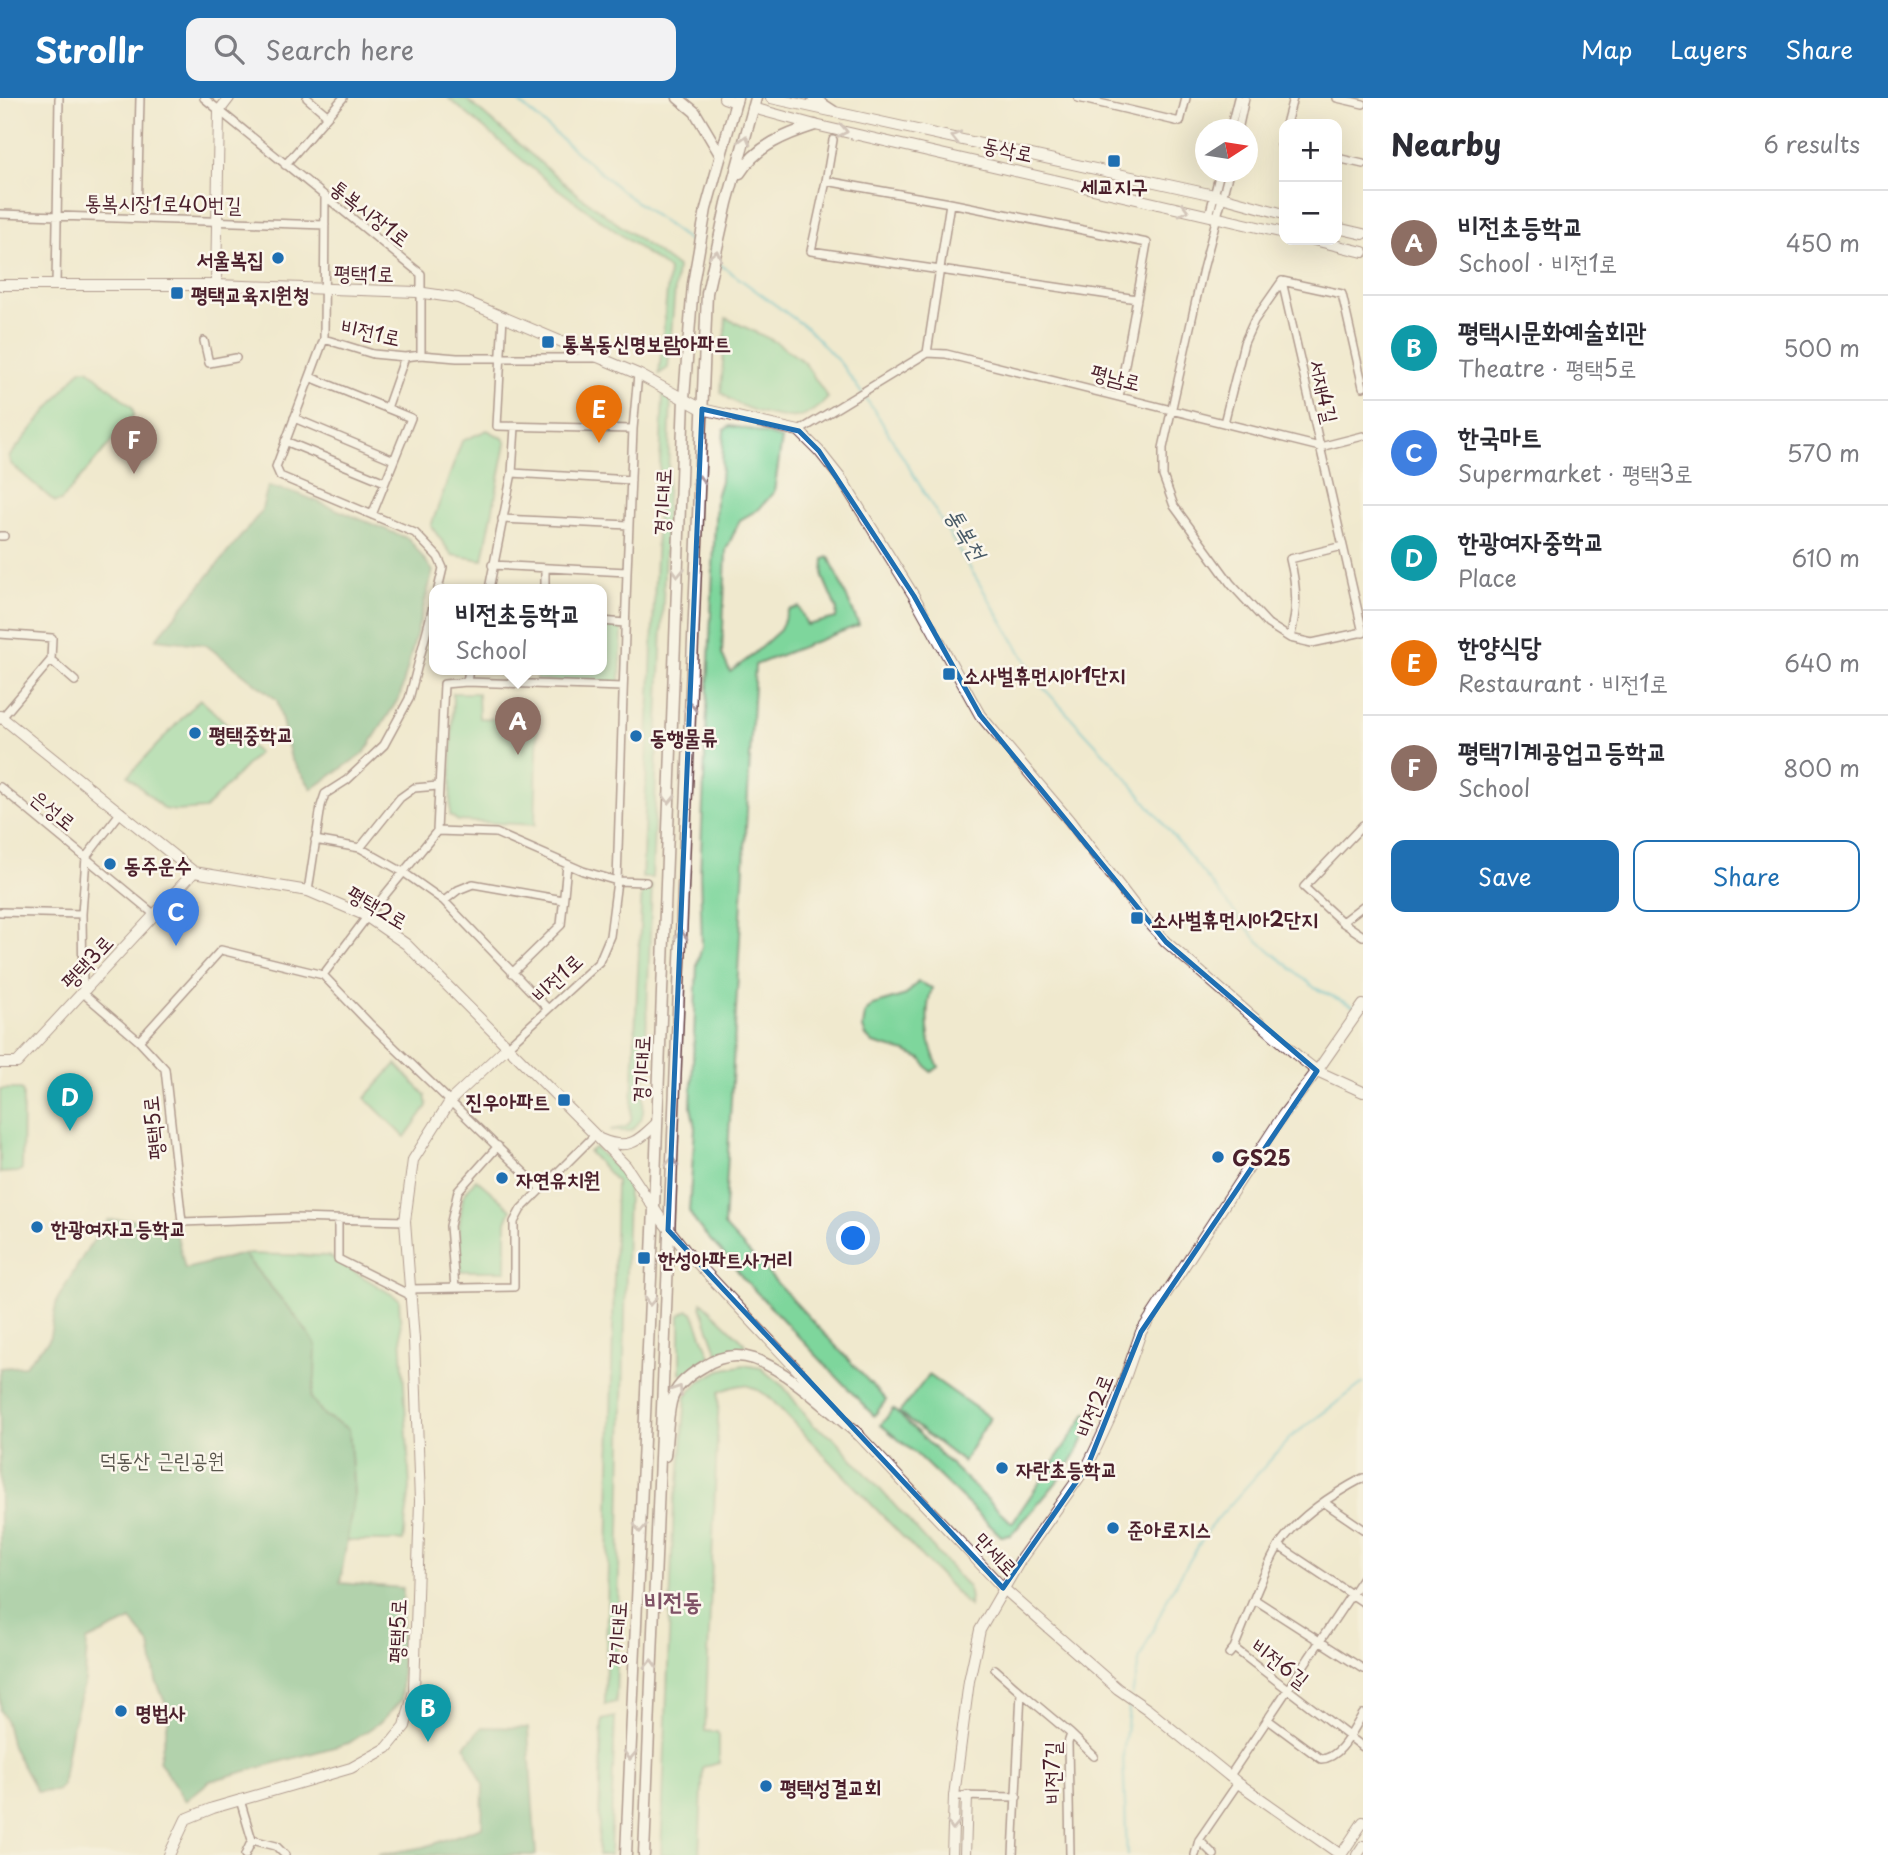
<!DOCTYPE html>
<meta charset="utf-8">
<style>
body{margin:0;font-family:"Playpen Sans","Poor Story",sans-serif;background:#f2f2f3;color:#2b2b33}
.controls{position:absolute;right:21px;top:21px;display:grid;overflow:hidden;border-radius:14px;box-shadow:0 7px 28px #0002}
.controls button{width:63px;height:63px;display:grid;place-items:center;padding:0;border:0;border-bottom:2px solid #e1e1e2;background:#fff;color:#2b2b33;font:35px sans-serif}
.compass{position:absolute;left:1195px;top:21px;width:63px;height:63px;border-radius:50%;background:#fff;box-shadow:0 7px 28px #0002;rotate:78deg}
.you{position:absolute;left:854px;top:1141px;width:24px;height:24px;margin:-18px;border:5px solid #fff;border-radius:50%;background:#1a73e8;box-shadow:0 0 0 10px #1a73e833}
.badge{display:grid;place-items:center;width:46px;height:46px;border-radius:50%;background:#1f6fb2;color:#fff;font-size:23px;font-weight:700}
.pin{position:absolute;translate:-50% -58px;filter:drop-shadow(0 2px 4px #0008)}
.pin::after{content:'';position:absolute;top:37px;width:24px;height:21px;background:inherit;clip-path:polygon(0 0,100% 0,50% 100%)}
.popup{position:absolute;left:429px;top:486px;width:178px;height:91px;box-sizing:border-box;display:grid;place-content:center;border-radius:14px;background:#fff;filter:drop-shadow(0 2px 5px #0005);font-size:23px;white-space:nowrap;color:#7c7c81}
.popup b{font-size:26px;color:#2b2b33}
.popup::after{content:'';position:absolute;left:50%;top:100%;margin-left:-14px;border:14px solid transparent;border-top-color:#fff}
.list{margin:0;padding:0;list-style:none}
h2{display:flex;justify-content:space-between;align-items:center;height:91px;margin:0;padding:0 28px;font-size:30px}
h2 small{font-size:23px;font-weight:400;color:#7c7c81}
.list li{display:grid;grid-template-columns:46px 1fr auto;gap:21px;align-items:center;box-sizing:border-box;height:105px;padding:0 28px;border-top:2px solid #e1e1e2}
.list b{display:block;font-size:26px;white-space:nowrap}
.list p{margin:0;font-size:23px;white-space:nowrap;color:#7c7c81}
.list em{font-size:23px;font-style:normal;color:#7c7c81}
.actions{display:flex;gap:14px;padding:21px 28px}
.actions a{flex:1;padding:16px 0;border:2px solid #1f6fb2;border-radius:14px;text-align:center;font-size:24px;color:#1f6fb2}
.actions .main{background:#1f6fb2;color:#fff}
.icon{flex:none;width:38px;height:38px;fill:none;stroke:currentColor;stroke-width:2;stroke-linecap:round;stroke-linejoin:round}
.map{position:relative;flex:none;width:1363px;height:1757px;overflow:hidden}
header{display:flex;align-items:center;gap:42px;box-sizing:border-box;height:98px;padding:0 35px;background:#1f6fb2;color:#fff}
header strong{font-size:33px}
nav{display:flex;gap:38px;margin-inline-start:auto;font-size:24px}
.search{width:490px;height:63px;background:#f2f2f3;display:flex;align-items:center;gap:18px;box-sizing:border-box;padding:0 24px;border-radius:14px;color:#7c7c81;font-size:26px}
main{display:flex}
aside{flex:1;background:#fff}
.map>svg:first-child{display:block}
.green{fill:#7ed69c;stroke:#647a64;stroke-width:2}
.forest{fill:#66b784;stroke:#586b58;stroke-width:2}
.lines{fill:none;stroke-linecap:round;stroke-linejoin:round}
.stream{stroke:#48b6c4;stroke-width:2.5}
.street-casing{stroke:#633d43;stroke-width:10}
.secondary-casing{stroke:#633d43;stroke-width:12}
.primary-casing{stroke:#633d43;stroke-width:13}
.street{stroke:#fff;stroke-width:7}
.secondary{stroke:#fff;stroke-width:10}
.primary{stroke:#fff;stroke-width:10}
.oneway{stroke:#ae9aa0}
.marked{fill:none;stroke:#1f6fb2;stroke-width:5;stroke-linejoin:round}
.poi-dot{fill:#1f6fb2;stroke:#fbf7ec;stroke-width:2.5}
.labels{text-anchor:middle;dominant-baseline:central;stroke-width:5;stroke-linejoin:round;paint-order:stroke}
.street-label{font-size:21px;fill:#4a1f2b;stroke:#fbf7ec}
.poi-label{font-size:21px;font-weight:bold;fill:#4a1f2b;stroke:#fbf7ec;text-anchor:start}
.park-label{font-size:21px;fill:#5a564d;stroke:#fbf7ec}
.water-label{font-size:23px;font-style:italic;fill:#495b68;stroke:#fbf7ec}
.quarter-label{font-size:24px;font-weight:bold;fill:#7f5266;stroke:#fbf7ec}
</style>
<header>
<strong>Strollr</strong>
<div class="search"><svg class="icon" aria-label="search" viewBox="0 0 24 24"><circle cx="10" cy="10" r="6"/><path d="M15 15l6 6"/></svg>Search here</div>
<nav><a>Map</a><a>Layers</a><a>Share</a></nav>
</header>
<main>
<div class="map">
<svg width="1363" height="1757" viewBox="0 0 1363 1757">
<rect width="100%" height="100%" fill="#fbf7ec"/>
<filter id="ink" filterUnits="userSpaceOnUse"><feTurbulence type="fractalNoise" baseFrequency=".0143" numOctaves="2"/><feDisplacementMap in="SourceGraphic" scale="14" xChannelSelector="R" yChannelSelector="G"/><feConvolveMatrix kernelMatrix="1 2 1 2 8 2 1 2 1" color-interpolation-filters="sRGB"/></filter>
<filter id="wash" filterUnits="userSpaceOnUse"><feTurbulence type="fractalNoise" baseFrequency=".00686" numOctaves="4" result="noise"/><feDisplacementMap in="SourceGraphic" scale="28" xChannelSelector="R" yChannelSelector="G"/><feGaussianBlur stdDeviation="1.57" result="paint"/><feColorMatrix in="noise" values="0 0 0 0 0 0 0 0 0 0 0 0 0 0 0 0 0 1.4 0 .05"/><feComposite in="paint" operator="in"/></filter>
<g filter="url(#wash)">
<rect width="100%" height="100%" fill="#f0e9ce"/>
<!-- green -->
<path class="green" d="M448 0H465L577 96 677 169 668 270 659 276 669 172 551 86Z
M726 220 776 244 804 264 828 300C806 324 789 322 759 314 743 309 733 305 721 294Z
M81 271H88L132 309 134 317 61 403 55 404 11 366 9 359Z
M663 296 671 302 652 780H642Z
M730 328 753 332 782 341 774 394 759 411 740 422 726 452 722 556 730 574 749 560 780 532 788 512 799 509 807 527 836 520 837 512 823 479 824 461 829 459 859 527 755 567 724 1128 886 1302 874 1318 742 1179C727 1155 701 1138 689 1113L695 1030 691 1008 697 867 702 848 700 776 716 399 721 383 724 332Z
M487 332 503 340 506 345 483 462 452 457 431 428 462 343Z
M602 526 617 527 622 532 620 584 616 586 536 582 537 571H602Z
M453 595H478L479 620 538 623 535 727 458 723 450 717Z
M200 601 258 655 205 711 176 713 164 711 128 678Z
M642 787 652 788 643 1015C635 1035 631 1035 610 1032L626 1029 631 1023Z
M918 884 932 890C924 912 927 949 939 969L931 974 921 961 906 954 873 945 866 938 863 930 865 915 873 907 906 897Z
M396 966 425 997 427 1008 405 1039 365 1000Z
M0 991H21L23 995 22 1071 18 1074 0 1075Z
M595 1049 624 1079 628 1089 616 1604 605 1607 616 1083 589 1054Z
M476 1081 511 1111 506 1124V1173H461L459 1129 463 1098Z
M243 1156 329 1158 399 1201 410 1390 403 1443H346L354 1398 349 1331 325 1318 311 1300 315 1279 297 1220Z
M702 1204 742 1242 745 1247 743 1250 718 1256 701 1209Z
M688 1212 693 1214 710 1258 686 1275 680 1276V1217Z
M744 1267 761 1270 769 1277 784 1289 813 1327 834 1340 968 1489 970 1501 969 1508 768 1298C746 1284 743 1284 719 1294L705 1633 717 1634 719 1637V1665L703 1669 699 1757H661L674 1404 679 1385 686 1298 700 1283 720 1272Z
M929 1277 990 1320 963 1364 899 1315Z
M893 1311 1012 1425 1087 1315 1092 1318C1078 1368 1044 1398 1011 1437L1001 1438 915 1355 881 1327Z
M615 1619 610 1757H598L602 1622Z"/>
<!-- forest -->
<path class="forest" d="M268 388 299 396 409 441 433 473 400 598 365 654 312 691 291 661 277 602 206 547 156 541 261 414Z
M140 1121 153 1127 174 1125 185 1171 243 1156 297 1220 316 1247 315 1279 311 1300 325 1318 349 1331 354 1398 340 1485 403 1490 401 1602 382 1623 349 1645 210 1683 185 1703 159 1663 170 1615 156 1583 150 1547 131 1522 87 1543 85 1583 71 1633 62 1688 57 1693 37 1694 12 1649 5 1621 0 1612V1270L24 1268 49 1242 57 1202 86 1153 108 1122Z
M482 1629 528 1630 536 1757H377L424 1749 482 1729 483 1686 465 1648Z"/>
<g class="lines">
<!-- stream -->
<path class="stream" d="M514 0 623 94 696 148
M718 165 807 230 841 266 878 318 1040 586 1126 679 1256 841 1315 890 1357 910
M1132 1597 1140 1560 1171 1493 1210 1429 1291 1339 1363 1285
M1127 1757 1123 1656 1130 1604"/>
</g>
</g>
<g filter="url(#ink)">
<g class="lines">
<defs>
<path id="street" d="M204 0 421 176V257
M307 0 327 17
M1078 0 1180 24 1186 0
M1337 0 1363 6
M1286 26 1293 0
M1230 32 1238 0
M1238 32 1245 0
M1284 33 1281 46 1284 47
M833 42 826 83 950 105 927 255
M1337 60 1363 66
M285 67 343 0
M1229 74 1203 171 1163 350V378L1174 408 1231 486 1268 526 1290 540 1312 545 1363 534
M826 83 811 153 1137 201 1147 145 950 105
M325 100 324 241 276 369 280 378 415 435 438 459 443 470 438 491
M0 116 325 127
M1209 118 1220 74
M137 120 140 0
M1282 183 1363 535
M1282 183 1342 196 1363 289
M56 188 59 0
M503 218 497 328 633 331
M324 241 373 256 405 259 421 257 457 260H596
M204 243 209 265 236 260
M310 279 411 320 372 417
M1119 299 1137 201
M387 310 405 259
M294 320 394 362
M1224 325 1244 245 1254 223 1282 183
M799 333 927 255 946 256 1320 349 1363 338
M285 343 385 384
M512 375 631 382
M502 421 629 427
M0 438H4
M492 467 627 474
M489 491 512 375 515 329
M545 491V471
M602 523 625 525
M0 536 52 540 51 562 0 622
M1290 540C1298 511 1297 489 1290 461L1343 448
M51 562 75 583
M467 584 469 571
M0 689 155 817
M121 714 86 759 82 816 83 895 139 943 165 971 182 1124 294 1120 405 1123
M1363 727 1304 789 1342 824 1363 838
M437 733 496 735 583 773 617 783 646 784
M315 742 360 750 403 774 444 803 548 911
M360 750 400 700 414 690 438 688
M308 793 321 708 325 696 347 682 384 647 409 601 434 505
M444 803 458 792 473 786 563 802
M0 814 82 816
M1342 824 1363 808
M512 875 561 827 567 767
M323 877 367 819 437 733 444 586 467 584 623 589
M139 943 221 852 323 877 369 925 540 1090
M507 949 599 864 610 838 617 783 627 474 633 331 638 276
M338 1122V1161L410 1197
M455 1190 450 1128 458 1093 498 1048
M410 1191 514 1189V1124L521 1111 594 1038
M1325 1405 1363 1431
M1279 1448 1363 1504
M1254 1501 1363 1571
M1234 1550 1363 1649
M1229 1556 1234 1550C1248 1517 1260 1480 1278 1449 1296 1420 1333 1396 1363 1380
M995 1571 1021 1594
M1267 1621 1321 1661C1342 1660 1353 1631 1363 1616
M1071 1636 1094 1658
M1229 1679 1363 1479
M954 1698 1017 1699
M240 1702 252 1742
M1199 1742 1214 1757
M245 1757 252 1742 276 1748 285 1757
M1013 1757 1021 1594 1071 1636 1068 1645 1070 1757
M1195 1757 1199 1742 1238 1685"/>
<path id="secondary" d="M724 0 736 4
M771 0 1214 97 1284 116
M753 10 815 27 1284 135
M1337 130 1363 136
M1314 142 1363 154
M0 187H216L417 194 458 200 638 276 702 311 799 333 819 353 842 382 914 498 980 617 1069 722 1137 811 1166 844 1299 959 1317 973 1363 994
M216 187 219 13 229 0
M0 618 194 774 308 793 364 817 406 846 626 1068 661 1121 685 1152 835 1312
M0 965H17L194 774
M600 1041C628 1053 637 1044 657 1025
M855 1333 1003 1490 1118 1591 1147 1611 1238 1685 1341 1757
M169 1757 186 1721 213 1710 351 1670 387 1650 405 1628 414 1593 420 1403 414 1242 405 1123 413 1062 451 1002 507 949
M952 1757 954 1698 969 1583 980 1532 1021 1461 1088 1367 1113 1314 1141 1234 1283 1017 1317 973 1363 907
M965 1757 967 1698
M1341 1757 1363 1724
M1357 1757 1363 1748"/>
<path id="primary" d="M678 0 695 14 721 58
M813 0 833 13
M740 75C756 48 787 36 815 27
M665 1358C667 1341 667 1321 671 1304 675 1288 689 1277 703 1269 718 1259 736 1255 754 1261 791 1274 829 1313 859 1337
M626 1757 654 1110 684 300 693 186 706 111 737 0
M644 1757 707 195 727 105 756 0"/>
</defs>
<!-- street casing -->
<use href="#street" class="street-casing"/>
<!-- secondary casing -->
<use href="#secondary" class="secondary-casing"/>
<!-- primary casing -->
<use href="#primary" class="primary-casing"/>
<!-- street -->
<use href="#street" class="street"/>
<!-- secondary -->
<use href="#secondary" class="secondary"/>
<!-- primary -->
<use href="#primary" class="primary"/>
</g>
<!-- one-way arrows -->
<defs><path id="oneway-chevron" d="M-2-3.5L2.5 0L-2 3.5" fill="none" stroke-width="1.6" stroke-linecap="round" stroke-linejoin="round" transform="scale(1.75)"/></defs>
<g class="oneway">
<use href="#oneway-chevron" transform="translate(843 33) rotate(13)"/>
<use href="#oneway-chevron" transform="translate(956 39) rotate(-167)"/>
<use href="#oneway-chevron" transform="translate(745 42) rotate(-75)"/>
<use href="#oneway-chevron" transform="translate(1184 112) rotate(14)"/>
<use href="#oneway-chevron" transform="translate(716 157) rotate(-77)"/>
<use href="#oneway-chevron" transform="translate(699 382) rotate(-88)"/>
<use href="#oneway-chevron" transform="translate(678 474) rotate(92)"/>
<use href="#oneway-chevron" transform="translate(690 609) rotate(-88)"/>
<use href="#oneway-chevron" transform="translate(669 701) rotate(92)"/>
<use href="#oneway-chevron" transform="translate(681 837) rotate(-88)"/>
<use href="#oneway-chevron" transform="translate(672 1064) rotate(-87)"/>
<use href="#oneway-chevron" transform="translate(650 1203) rotate(93)"/>
<use href="#oneway-chevron" transform="translate(678 1292) rotate(-57)"/>
<use href="#oneway-chevron" transform="translate(640 1430) rotate(93)"/>
<use href="#oneway-chevron" transform="translate(651 1566) rotate(-88)"/>
<use href="#oneway-chevron" transform="translate(630 1657) rotate(92)"/>
<use href="#oneway-chevron" transform="translate(953 1727) rotate(92)"/>
</g>
</g>
<!-- marked area -->
<path d="M0 0H1363V1757H0ZM702 311 799 333 819 353 914 498 980 617 1166 844 1317 973 1141 1234 1088 1367 1003 1490 668 1132Z" fill="#f0e9ce" fill-opacity=".55" fill-rule="evenodd"/>
<path class="marked" d="M702 311 799 333 819 353 914 498 980 617 1166 844 1317 973 1141 1234 1088 1367 1003 1490 668 1132Z"/>
<!-- markers -->
<g class="poi-dot">
<rect x="1107" y="56" width="14" height="14" rx="3.5"/>
<circle cx="278" cy="160" r="7"/>
<rect x="170" y="188" width="14" height="14" rx="3.5"/>
<rect x="541" y="237" width="14" height="14" rx="3.5"/>
<rect x="942" y="569" width="14" height="14" rx="3.5"/>
<circle cx="195" cy="635" r="7"/>
<circle cx="636" cy="638" r="7"/>
<circle cx="110" cy="766" r="7"/>
<rect x="1130" y="813" width="14" height="14" rx="3.5"/>
<rect x="557" y="995" width="14" height="14" rx="3.5"/>
<circle cx="1218" cy="1059" r="7"/>
<circle cx="502" cy="1080" r="7"/>
<circle cx="37" cy="1129" r="7"/>
<rect x="637" y="1153" width="14" height="14" rx="3.5"/>
<circle cx="1002" cy="1370" r="7"/>
<circle cx="1113" cy="1430" r="7"/>
<circle cx="121" cy="1613" r="7"/>
<circle cx="766" cy="1688" r="7"/>
</g>
<g class="labels">
<!-- street labels -->
<g class="street-label">
<text transform="translate(1008 50) rotate(12)">동삭로</text>
<text transform="translate(163 104) rotate(1)">통복시장1로40번길</text>
<text transform="translate(371 114) rotate(38)">통복시장1로</text>
<text transform="translate(364 174) rotate(1)">평택1로</text>
<text transform="translate(371 233) rotate(12)">비전1로</text>
<text transform="translate(1116 278) rotate(14)">평남로</text>
<text transform="translate(1325 293) rotate(77)">서재4길</text>
<text transform="translate(661 404) rotate(-88)">경기대로</text>
<text transform="translate(54 711) rotate(39)">은성로</text>
<text transform="translate(378 808) rotate(30)">평택2로</text>
<text transform="translate(86 863) rotate(-47)">평택3로</text>
<text transform="translate(556 879) rotate(-43)">비전1로</text>
<text transform="translate(640 971) rotate(-88)">경기대로</text>
<text transform="translate(152 1030) rotate(-96)">평택5로</text>
<text transform="translate(1093 1307) rotate(-68)">비전2로</text>
<text transform="translate(997 1455) rotate(46)">만세로</text>
<text transform="translate(396 1533) rotate(-88)">평택5로</text>
<text transform="translate(616 1537) rotate(-87)">경기대로</text>
<text transform="translate(1281 1564) rotate(37)">비전6길</text>
<text transform="translate(1051 1675) rotate(-90)">비전7길</text>
</g>
<!-- poi labels -->
<g class="poi-label">
<text x="1114" y="87" text-anchor="middle">세교지구</text>
<text x="264" y="160" text-anchor="end">서울복집</text>
<text x="191" y="195">평택교육지원청</text>
<text x="562" y="244">통복동신명보람아파트</text>
<text x="963" y="576">소사벌휴먼시아1단지</text>
<text x="209" y="635">평택중학교</text>
<text x="650" y="638">동행물류</text>
<text x="124" y="766">동주운수</text>
<text x="1151" y="820">소사벌휴먼시아2단지</text>
<text x="550" y="1002" text-anchor="end">진우아파트</text>
<text x="1232" y="1059">GS25</text>
<text x="516" y="1080">자연유치원</text>
<text x="51" y="1129">한광여자고등학교</text>
<text x="658" y="1160">한성아파트사거리</text>
<text x="1016" y="1370">자란초등학교</text>
<text x="1127" y="1430">준아로지스</text>
<text x="135" y="1613">명법사</text>
<text x="780" y="1688">평택성결교회</text>
</g>
<!-- park labels -->
<g class="park-label">
<text x="162" y="1361">덕동산 근린공원</text>
</g>
<!-- water labels -->
<g class="water-label">
<text transform="translate(967 435) rotate(59)">통복천</text>
</g>
<!-- quarter labels -->
<g class="quarter-label">
<text x="673" y="1502">비전동</text>
</g>
</g>
</svg>
<div class="controls">
<button>+</button>
<button>−</button>
</div>
<svg class="compass" viewBox="-18 -18 36 36"><path d="M0-13l5 13h-10z" fill="#e53935"/><path d="M0 13l5-13h-10z" fill="#7c7c81"/></svg>
<div class="you"></div>
<div class="pin badge" style="left:518px;top:657px;background:#8d6e63">A</div>
<div class="popup"><b>비전초등학교</b>School</div>
<div class="pin badge" style="left:428px;top:1644px;background:#0f9aa8">B</div>
<div class="pin badge" style="left:176px;top:848px;background:#3f7fe0">C</div>
<div class="pin badge" style="left:70px;top:1033px;background:#0f9aa8">D</div>
<div class="pin badge" style="left:599px;top:345px;background:#e8710a">E</div>
<div class="pin badge" style="left:134px;top:376px;background:#8d6e63">F</div>
</div>
<aside>
<h2>Nearby<small>6 results</small></h2>
<ul class="list">
<li><span class="badge" style="background:#8d6e63">A</span><div><b>비전초등학교</b><p>School · 비전1로</p></div><em>450 m</em></li>
<li><span class="badge" style="background:#0f9aa8">B</span><div><b>평택시문화예술회관</b><p>Theatre · 평택5로</p></div><em>500 m</em></li>
<li><span class="badge" style="background:#3f7fe0">C</span><div><b>한국마트</b><p>Supermarket · 평택3로</p></div><em>570 m</em></li>
<li><span class="badge" style="background:#0f9aa8">D</span><div><b>한광여자중학교</b><p>Place</p></div><em>610 m</em></li>
<li><span class="badge" style="background:#e8710a">E</span><div><b>한양식당</b><p>Restaurant · 비전1로</p></div><em>640 m</em></li>
<li><span class="badge" style="background:#8d6e63">F</span><div><b>평택기계공업고등학교</b><p>School</p></div><em>800 m</em></li>
</ul>
<div class="actions"><a class="main">Save</a><a>Share</a></div>
</aside>
</main>
